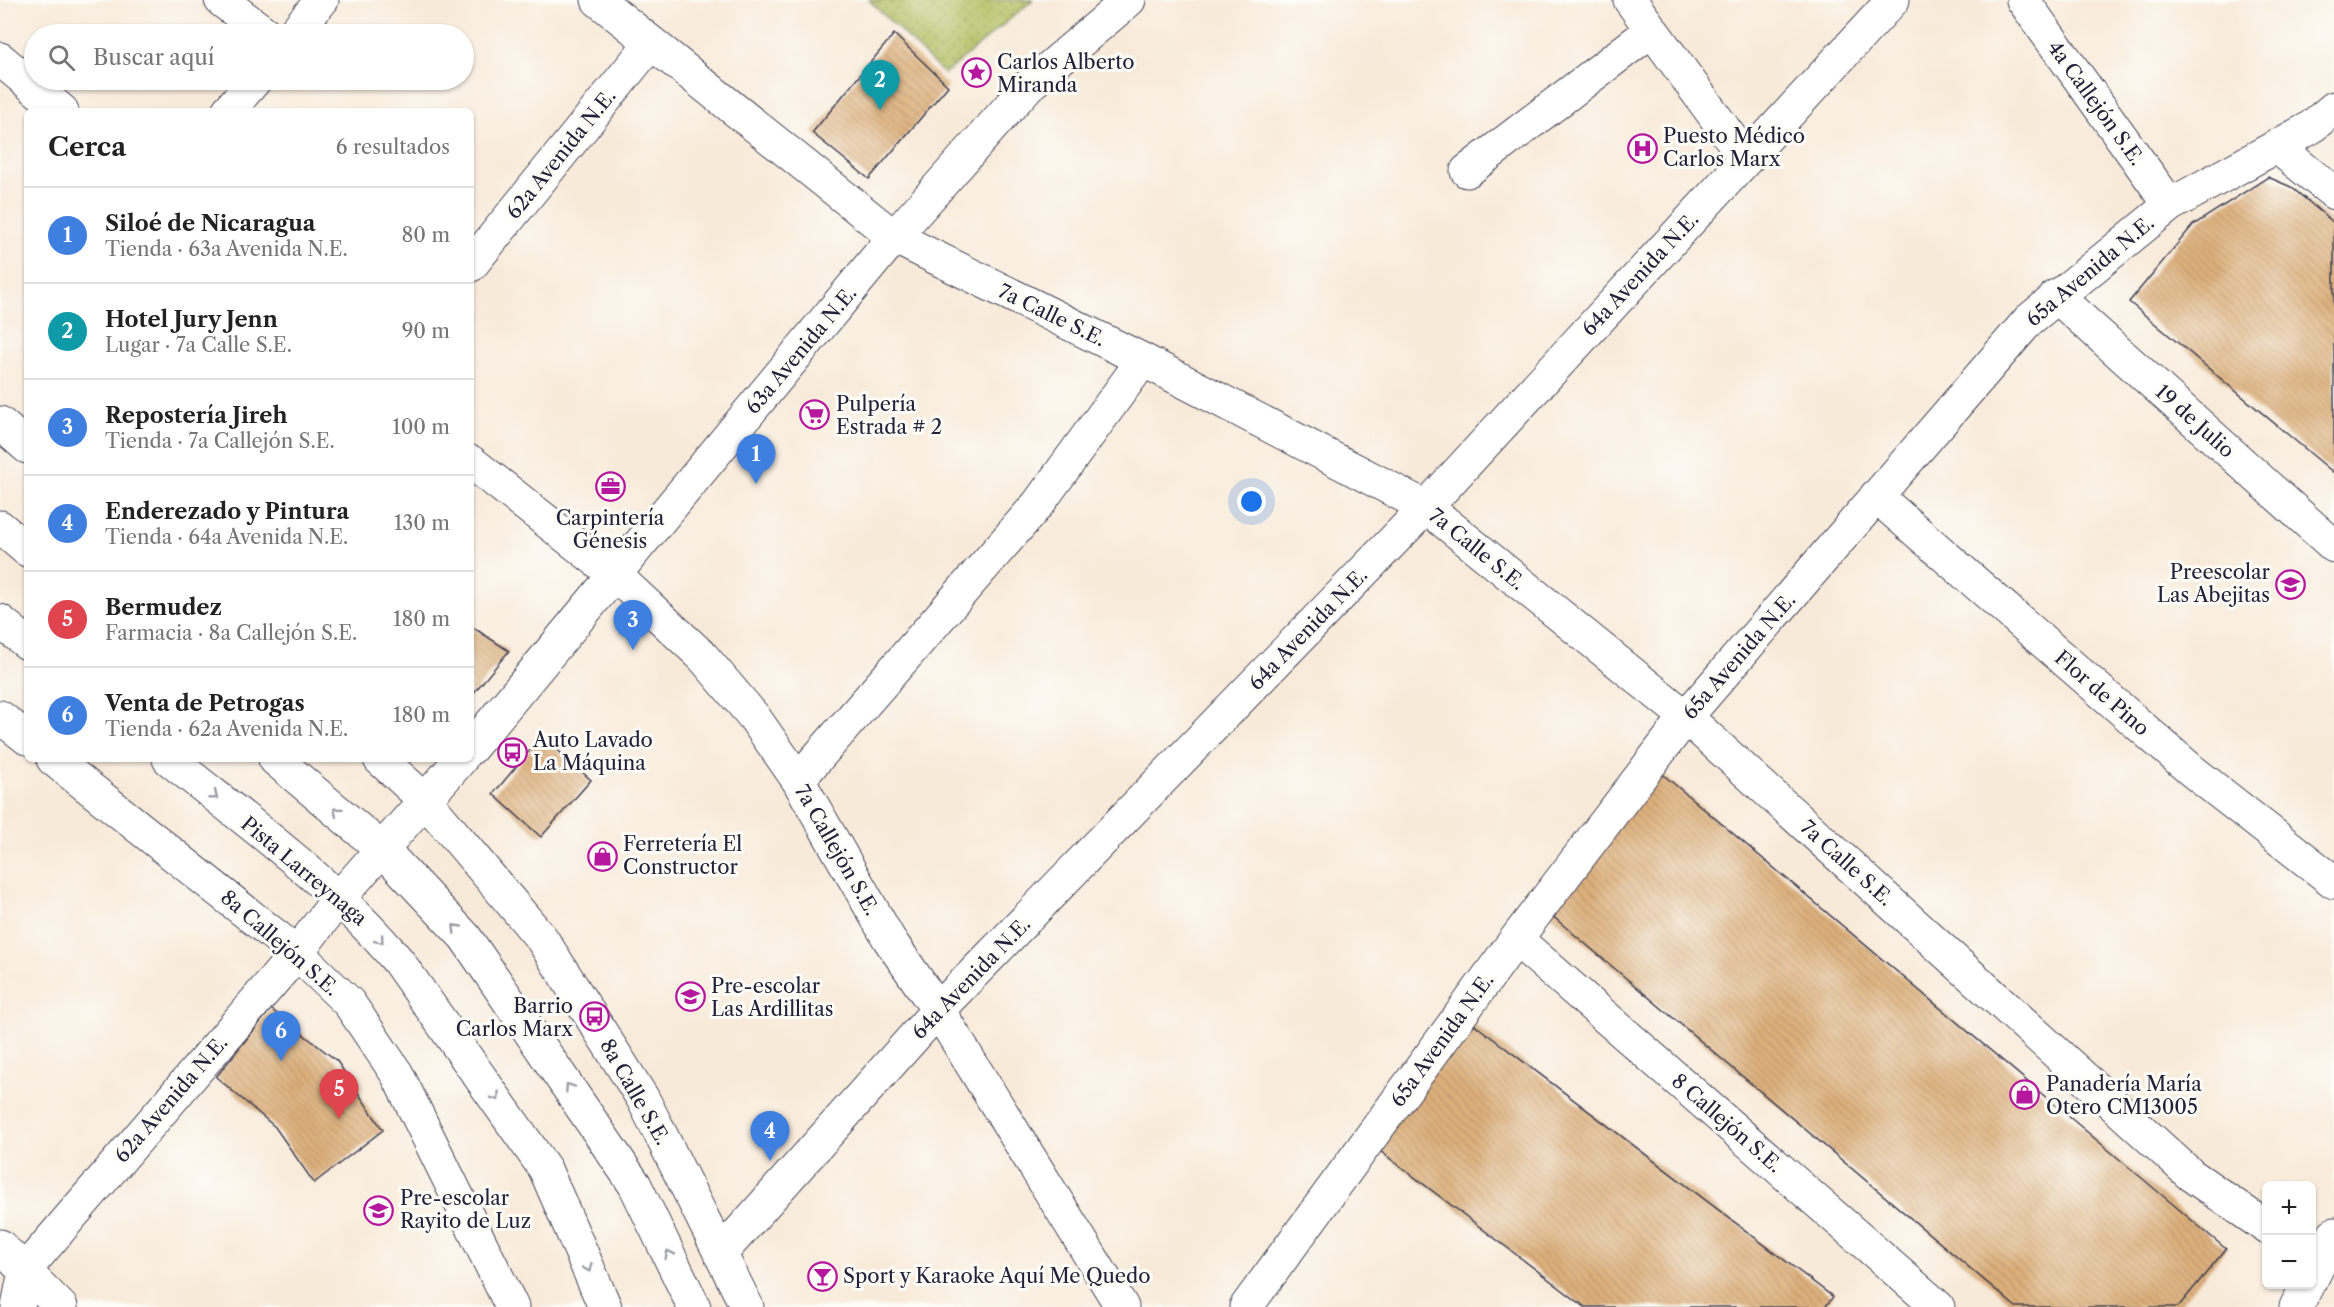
<!DOCTYPE html>
<html lang="es">
<meta charset="utf-8">
<style>
body{margin:0;font-family:"Libre Caslon Text",serif;background:#f2f2f2;color:#222}
.controls{position:absolute;right:18px;bottom:18px;display:grid;overflow:hidden;border-radius:9px;box-shadow:0 2px 4px #0004}
.controls button{width:54px;height:54px;display:grid;place-items:center;padding:0;border:0;border-bottom:2px solid #e0e0e0;background:#fff;color:#222;font:30px sans-serif}
.you{position:absolute;left:1252px;top:502px;width:21px;height:21px;margin:-15px;border:4px solid #fff;border-radius:50%;background:#1a73e8;box-shadow:0 0 0 9px #1a73e833}
.badge{display:grid;place-items:center;width:39px;height:39px;border-radius:50%;background:#1a73e8;color:#fff;font-size:20px;font-weight:700}
.pin{position:absolute;translate:-50% -50px;filter:drop-shadow(0 2px 3px #0008)}
.pin::after{content:'';position:absolute;top:32px;width:21px;height:18px;background:inherit;clip-path:polygon(0 0,100% 0,50% 100%)}
.list{margin:0;padding:0;list-style:none}
h2{display:flex;justify-content:space-between;align-items:center;height:78px;margin:0;padding:0 24px;font-size:26px}
h2 small{font-size:20px;font-weight:400;color:#767676}
.list li{display:grid;grid-template-columns:39px 1fr auto;gap:18px;align-items:center;box-sizing:border-box;height:96px;padding:0 24px;border-top:2px solid #e0e0e0}
.list b{display:block;font-size:22px;white-space:nowrap}
.list p{margin:0;font-size:20px;white-space:nowrap;color:#767676}
.list em{font-size:20px;font-style:normal;color:#767676}
.icon{flex:none;width:33px;height:33px;fill:none;stroke:currentColor;stroke-width:2;stroke-linecap:round;stroke-linejoin:round}
.map{position:relative;flex:none;width:2334px;height:1307px;overflow:hidden}
.search{position:absolute;background:#fff;box-shadow:0 2px 4px #0004;left:24px;top:24px;width:450px;height:66px;display:flex;align-items:center;gap:15px;box-sizing:border-box;padding:0 21px;border-radius:33px;color:#767676;font-size:22px}
.panel{position:absolute;background:#fff;box-shadow:0 2px 4px #0004;left:24px;top:108px;width:450px;height:654px;border-radius:9px}
.map>svg:first-child{display:block}
.grass{fill:url(#grass-dots);stroke:#6a704e;stroke-width:1.5}
.building{fill:url(#building-back-hatch)}
.lines{fill:none;stroke-linecap:round;stroke-linejoin:round}
.street-casing{stroke:#424053;stroke-width:35}
.secondary-casing{stroke:#424053;stroke-width:35}
.street{stroke:#fff;stroke-width:33}
.secondary{stroke:#fff;stroke-width:33}
.oneway{stroke:#9c9ca7}
.labels{text-anchor:middle;dominant-baseline:central;stroke-width:6;stroke-linejoin:round;paint-order:stroke}
.poi-label{font-size:20px;fill:#22223b;stroke:#fdfcf7;text-anchor:start}
.street-label{font-size:20px;fill:#22223b;stroke:#fdfcf7}
</style>
<div class="map">
<svg width="2334" height="1307" viewBox="0 0 2334 1307">
<defs>
<pattern id="grass-dots" width="8" height="8" patternUnits="userSpaceOnUse" patternTransform="scale(1.5)"><rect width="8" height="8" fill="#b1bf61"/><path d="M2 2h.1M6 6h.1" fill="none" stroke="#909b51" stroke-width="1.8" stroke-linecap="round"/></pattern>
<pattern id="building-back-hatch" width="6" height="6" patternUnits="userSpaceOnUse" patternTransform="scale(1.5)"><rect width="6" height="6" fill="#ddb07c"/><path d="M-1 5l2 2M0 0l6 6M5-1l2 2" fill="none" stroke="#bd976c"/></pattern>
</defs>
<rect width="100%" height="100%" fill="#fdfcf7"/>
<filter id="ink" filterUnits="userSpaceOnUse"><feTurbulence type="fractalNoise" baseFrequency=".0167" numOctaves="2"/><feDisplacementMap in="SourceGraphic" scale="12" xChannelSelector="R" yChannelSelector="G"/><feConvolveMatrix kernelMatrix="1 2 1 2 8 2 1 2 1" color-interpolation-filters="sRGB"/></filter>
<filter id="wash" filterUnits="userSpaceOnUse"><feTurbulence type="fractalNoise" baseFrequency=".008" numOctaves="4" result="noise"/><feDisplacementMap in="SourceGraphic" scale="24" xChannelSelector="R" yChannelSelector="G"/><feGaussianBlur stdDeviation="1.35" result="paint"/><feColorMatrix in="noise" values="0 0 0 0 0 0 0 0 0 0 0 0 0 0 0 0 0 1.4 0 .05"/><feComposite in="paint" operator="in"/></filter>
<g filter="url(#wash)">
<rect width="100%" height="100%" fill="#f8ead9"/>
<!-- grass -->
<path class="grass" d="M869 0H1033L944 74Z"/>
<g id="blocks">
<!-- building -->
<path class="building" d="M894 34 948 86 869 179 812 133Z
M2268 177 2291 187 2334 223V473L2129 302 2193 225Z
M471 626 509 651 471 696Z
M542 736 591 780 541 837 493 794Z
M1660 772 2226 1249 2178 1307H2016L1544 909Z
M271 1009 337 1061 383 1130 314 1183 275 1127 216 1077Z
M1466 1018 1833 1297 1825 1307H1585L1371 1144Z"/>
</g>
</g>
<g filter="url(#ink)">
<use href="#blocks" fill-opacity="0" stroke="#424053" stroke-width="1.5"/>
<g class="lines">
<defs>
<path id="street" d="M221 0 266 34
M598 0 894 237 1143 360 1426 507 1686 717 2191 1175 2266 1227
M1630 0 1746 159
M2023 0 2170 205
M293 34 322 0
M0 59 62 111
M228 111 255 80
M2276 146 2334 193
M1467 171 1652 30
M471 265 651 43
M2056 296 2334 546
M0 423 27 447
M471 462 614 574 703 657 754 717 798 780 889 939 938 1010 1122 1307
M1876 496 2191 770 2334 882
M0 717 27 738
M53 759 297 953 349 1003 397 1074 512 1307
M380 759 425 800 542 939 643 1099 747 1307
M798 780 1038 504 1143 360
M1516 939 1938 1307
M0 1246 61 1307
M720 1254 938 1010 1426 507 1893 0
M2312 1278 2334 1234
M18 1307 25 1270 297 953 339 898
M1246 1307 1516 939 1686 717 2029 320 2170 205 2310 128 2334 108
M2296 1307 2308 1284"/>
<path id="secondary" d="M0 527 27 550
M0 621 27 643
M471 748 894 237 1028 86 1129 0
M169 759C248 823 333 883 398 961L545 1169 605 1307
M275 759 382 849 465 937 635 1185 694 1307
M339 898 461 759"/>
</defs>
<!-- street casing -->
<use href="#street" class="street-casing"/>
<!-- secondary casing -->
<use href="#secondary" class="secondary-casing"/>
<!-- street -->
<use href="#street" class="street"/>
<!-- secondary -->
<use href="#secondary" class="secondary"/>
</g>
<!-- one-way arrows -->
<defs><path id="oneway-chevron" d="M-2-3.5L2.5 0L-2 3.5" fill="none" stroke-width="1.6" stroke-linecap="round" stroke-linejoin="round" transform="scale(1.5)"/></defs>
<g class="oneway">
<use href="#oneway-chevron" transform="translate(214 796) rotate(39)"/>
<use href="#oneway-chevron" transform="translate(337 811) rotate(-140)"/>
<use href="#oneway-chevron" transform="translate(456 928) rotate(-134)"/>
<use href="#oneway-chevron" transform="translate(380 940) rotate(50)"/>
<use href="#oneway-chevron" transform="translate(569 1087) rotate(-124)"/>
<use href="#oneway-chevron" transform="translate(496 1097) rotate(56)"/>
<use href="#oneway-chevron" transform="translate(669 1254) rotate(-116)"/>
<use href="#oneway-chevron" transform="translate(588 1268) rotate(67)"/>
</g>
</g>
<!-- icons -->
<defs>
<symbol id="sight-ring" viewBox="-11 -11 22 22"><circle r="9.5" fill="#fdfcf7" stroke="#b5179e" stroke-width="1.5"/><path d="M0-6L1.8-2.2L6-1.7L2.9 1.2L3.7 5.4L0 3.3L-3.7 5.4L-2.9 1.2L-6-1.7L-1.8-2.2Z" fill="#b5179e"/></symbol>
<symbol id="hospital-ring" viewBox="-11 -11 22 22"><circle r="9.5" fill="#fdfcf7" stroke="#b5179e" stroke-width="1.5"/><path d="M-5-5h3v3.5h4V-5h3V5h-3V1.5h-4V5h-3Z" fill="#b5179e"/></symbol>
<symbol id="supermarket-ring" viewBox="-11 -11 22 22"><circle r="9.5" fill="#fdfcf7" stroke="#b5179e" stroke-width="1.5"/><path d="M-6-5.5h2.5l.6 2H6L4.5 2H-2.5L-4.4-4H-6ZM-1.5 3.2a1.3 1.3 0 1 0 .1 0ZM3 3.2a1.3 1.3 0 1 0 .1 0Z" fill="#b5179e"/></symbol>
<symbol id="office-ring" viewBox="-11 -11 22 22"><circle r="9.5" fill="#fdfcf7" stroke="#b5179e" stroke-width="1.5"/><path d="M-6-3h4V-5.5h4V-3h4V5H-6ZM-1-4.5V-3h2v-1.5ZM-6 0V1H6V0Z" fill="#b5179e"/></symbol>
<symbol id="school-ring" viewBox="-11 -11 22 22"><circle r="9.5" fill="#fdfcf7" stroke="#b5179e" stroke-width="1.5"/><path d="M0-5L7-2L0 1L-7-2ZM-4 1L0 2.5L4 1V4Q0 6-4 4Z" fill="#b5179e"/></symbol>
<symbol id="bus-ring" viewBox="-11 -11 22 22"><circle r="9.5" fill="#fdfcf7" stroke="#b5179e" stroke-width="1.5"/><path d="M-5-6H5V4H4V6H2V4H-2V6H-4V4H-5ZM-3.5-4V0h7V-4ZM-3.5 1.2v1.5H-2V1.2ZM2 1.2v1.5H3.5V1.2Z" fill="#b5179e"/></symbol>
<symbol id="shop-ring" viewBox="-11 -11 22 22"><circle r="9.5" fill="#fdfcf7" stroke="#b5179e" stroke-width="1.5"/><path d="M-5-2.5h2.3a2.7 3.5 0 0 1 5.4 0H5L5.5 6h-11ZM-1.5-2.5h3a1.5 2.3 0 0 0-3 0Z" fill="#b5179e"/></symbol>
<symbol id="bar-ring" viewBox="-11 -11 22 22"><circle r="9.5" fill="#fdfcf7" stroke="#b5179e" stroke-width="1.5"/><path d="M-6-5H6L.8 .8V4.5H3.5V6h-7V4.5H-.8V.8Z" fill="#b5179e"/></symbol>
</defs>
<g fill-rule="evenodd">
<use href="#sight-ring" x="960" y="56" width="33" height="33"/>
<use href="#hospital-ring" x="1626" y="132" width="33" height="33"/>
<use href="#supermarket-ring" x="798" y="398" width="33" height="33"/>
<use href="#office-ring" x="594" y="470" width="33" height="33"/>
<use href="#school-ring" x="2274" y="568" width="33" height="33"/>
<use href="#bus-ring" x="496" y="736" width="33" height="33"/>
<use href="#shop-ring" x="586" y="840" width="33" height="33"/>
<use href="#school-ring" x="674" y="980" width="33" height="33"/>
<use href="#bus-ring" x="578" y="1000" width="33" height="33"/>
<use href="#shop-ring" x="2008" y="1078" width="33" height="33"/>
<use href="#school-ring" x="362" y="1194" width="33" height="33"/>
<use href="#bar-ring" x="806" y="1260" width="33" height="33"/>
</g>
<g class="labels">
<!-- poi labels -->
<g class="poi-label">
<text x="997" y="62">Carlos Alberto<tspan x="997" dy="23">Miranda</tspan></text>
<text x="1663" y="136">Puesto Médico<tspan x="1663" dy="23">Carlos Marx</tspan></text>
<text x="836" y="404">Pulpería<tspan x="836" dy="23">Estrada # 2</tspan></text>
<text x="610" y="518" text-anchor="middle">Carpintería<tspan x="610" dy="23">Génesis</tspan></text>
<text x="2270" y="572" text-anchor="end">Preescolar<tspan x="2270" dy="23">Las Abejitas</tspan></text>
<text x="533" y="740">Auto Lavado<tspan x="533" dy="23">La Máquina</tspan></text>
<text x="623" y="844">Ferretería El<tspan x="623" dy="23">Constructor</tspan></text>
<text x="711" y="986">Pre-escolar<tspan x="711" dy="23">Las Ardillitas</tspan></text>
<text x="573" y="1006" text-anchor="end">Barrio<tspan x="573" dy="23">Carlos Marx</tspan></text>
<text x="2046" y="1084">Panadería María<tspan x="2046" dy="23">Otero CM13005</tspan></text>
<text x="400" y="1198">Pre-escolar<tspan x="400" dy="23">Rayito de Luz</tspan></text>
<text x="843" y="1276">Sport y Karaoke Aquí Me Quedo</text>
</g>
<!-- street labels -->
<g class="street-label">
<text transform="translate(2096 103) rotate(54)">4a Callejón S.E.</text>
<text transform="translate(561 154) rotate(-51)">62a Avenida N.E.</text>
<text transform="translate(2090 271) rotate(-40)">65a Avenida N.E.</text>
<text transform="translate(1640 274) rotate(-47)">64a Avenida N.E.</text>
<text transform="translate(1052 315) rotate(26)">7a Calle S.E.</text>
<text transform="translate(801 350) rotate(-50)">63a Avenida N.E.</text>
<text transform="translate(2195 421) rotate(42)">19 de Julio</text>
<text transform="translate(1477 549) rotate(39)">7a Calle S.E.</text>
<text transform="translate(1308 629) rotate(-46)">64a Avenida N.E.</text>
<text transform="translate(1739 656) rotate(-49)">65a Avenida N.E.</text>
<text transform="translate(2102 693) rotate(41)">Flor de Pino</text>
<text transform="translate(837 850) rotate(60)">7a Callejón S.E.</text>
<text transform="translate(1847 863) rotate(42)">7a Calle S.E.</text>
<text transform="translate(304 871) rotate(40)">Pista Larreynaga</text>
<text transform="translate(280 943) rotate(41)">8a Callejón S.E.</text>
<text transform="translate(971 978) rotate(-46)">64a Avenida N.E.</text>
<text transform="translate(1442 1040) rotate(-54)">65a Avenida N.E.</text>
<text transform="translate(635 1092) rotate(60)">8a Calle S.E.</text>
<text transform="translate(171 1099) rotate(-49)">62a Avenida N.E.</text>
<text transform="translate(1727 1123) rotate(41)">8 Callejón S.E.</text>
</g>
</g>
</svg>
<div class="controls">
<button>+</button>
<button>−</button>
</div>
<div class="you"></div>
<div class="pin badge" style="left:756px;top:484px;background:#3f7fe0">1</div>
<div class="pin badge" style="left:880px;top:110px;background:#0f9aa8">2</div>
<div class="pin badge" style="left:633px;top:650px;background:#3f7fe0">3</div>
<div class="pin badge" style="left:770px;top:1161px;background:#3f7fe0">4</div>
<div class="pin badge" style="left:339px;top:1119px;background:#e0444e">5</div>
<div class="pin badge" style="left:281px;top:1061px;background:#3f7fe0">6</div>
<div class="search"><svg class="icon" aria-label="search" viewBox="0 0 24 24"><circle cx="10" cy="10" r="6"/><path d="M15 15l6 6"/></svg>Buscar aquí</div>
<section class="panel">
<h2>Cerca<small>6 resultados</small></h2>
<ul class="list">
<li><span class="badge" style="background:#3f7fe0">1</span><div><b>Siloé de Nicaragua</b><p>Tienda · 63a Avenida N.E.</p></div><em>80 m</em></li>
<li><span class="badge" style="background:#0f9aa8">2</span><div><b>Hotel Jury Jenn</b><p>Lugar · 7a Calle S.E.</p></div><em>90 m</em></li>
<li><span class="badge" style="background:#3f7fe0">3</span><div><b>Repostería Jireh</b><p>Tienda · 7a Callejón S.E.</p></div><em>100 m</em></li>
<li><span class="badge" style="background:#3f7fe0">4</span><div><b>Enderezado y Pintura</b><p>Tienda · 64a Avenida N.E.</p></div><em>130 m</em></li>
<li><span class="badge" style="background:#e0444e">5</span><div><b>Bermudez</b><p>Farmacia · 8a Callejón S.E.</p></div><em>180 m</em></li>
<li><span class="badge" style="background:#3f7fe0">6</span><div><b>Venta de Petrogas</b><p>Tienda · 62a Avenida N.E.</p></div><em>180 m</em></li>
</ul>
</section>
</div>
